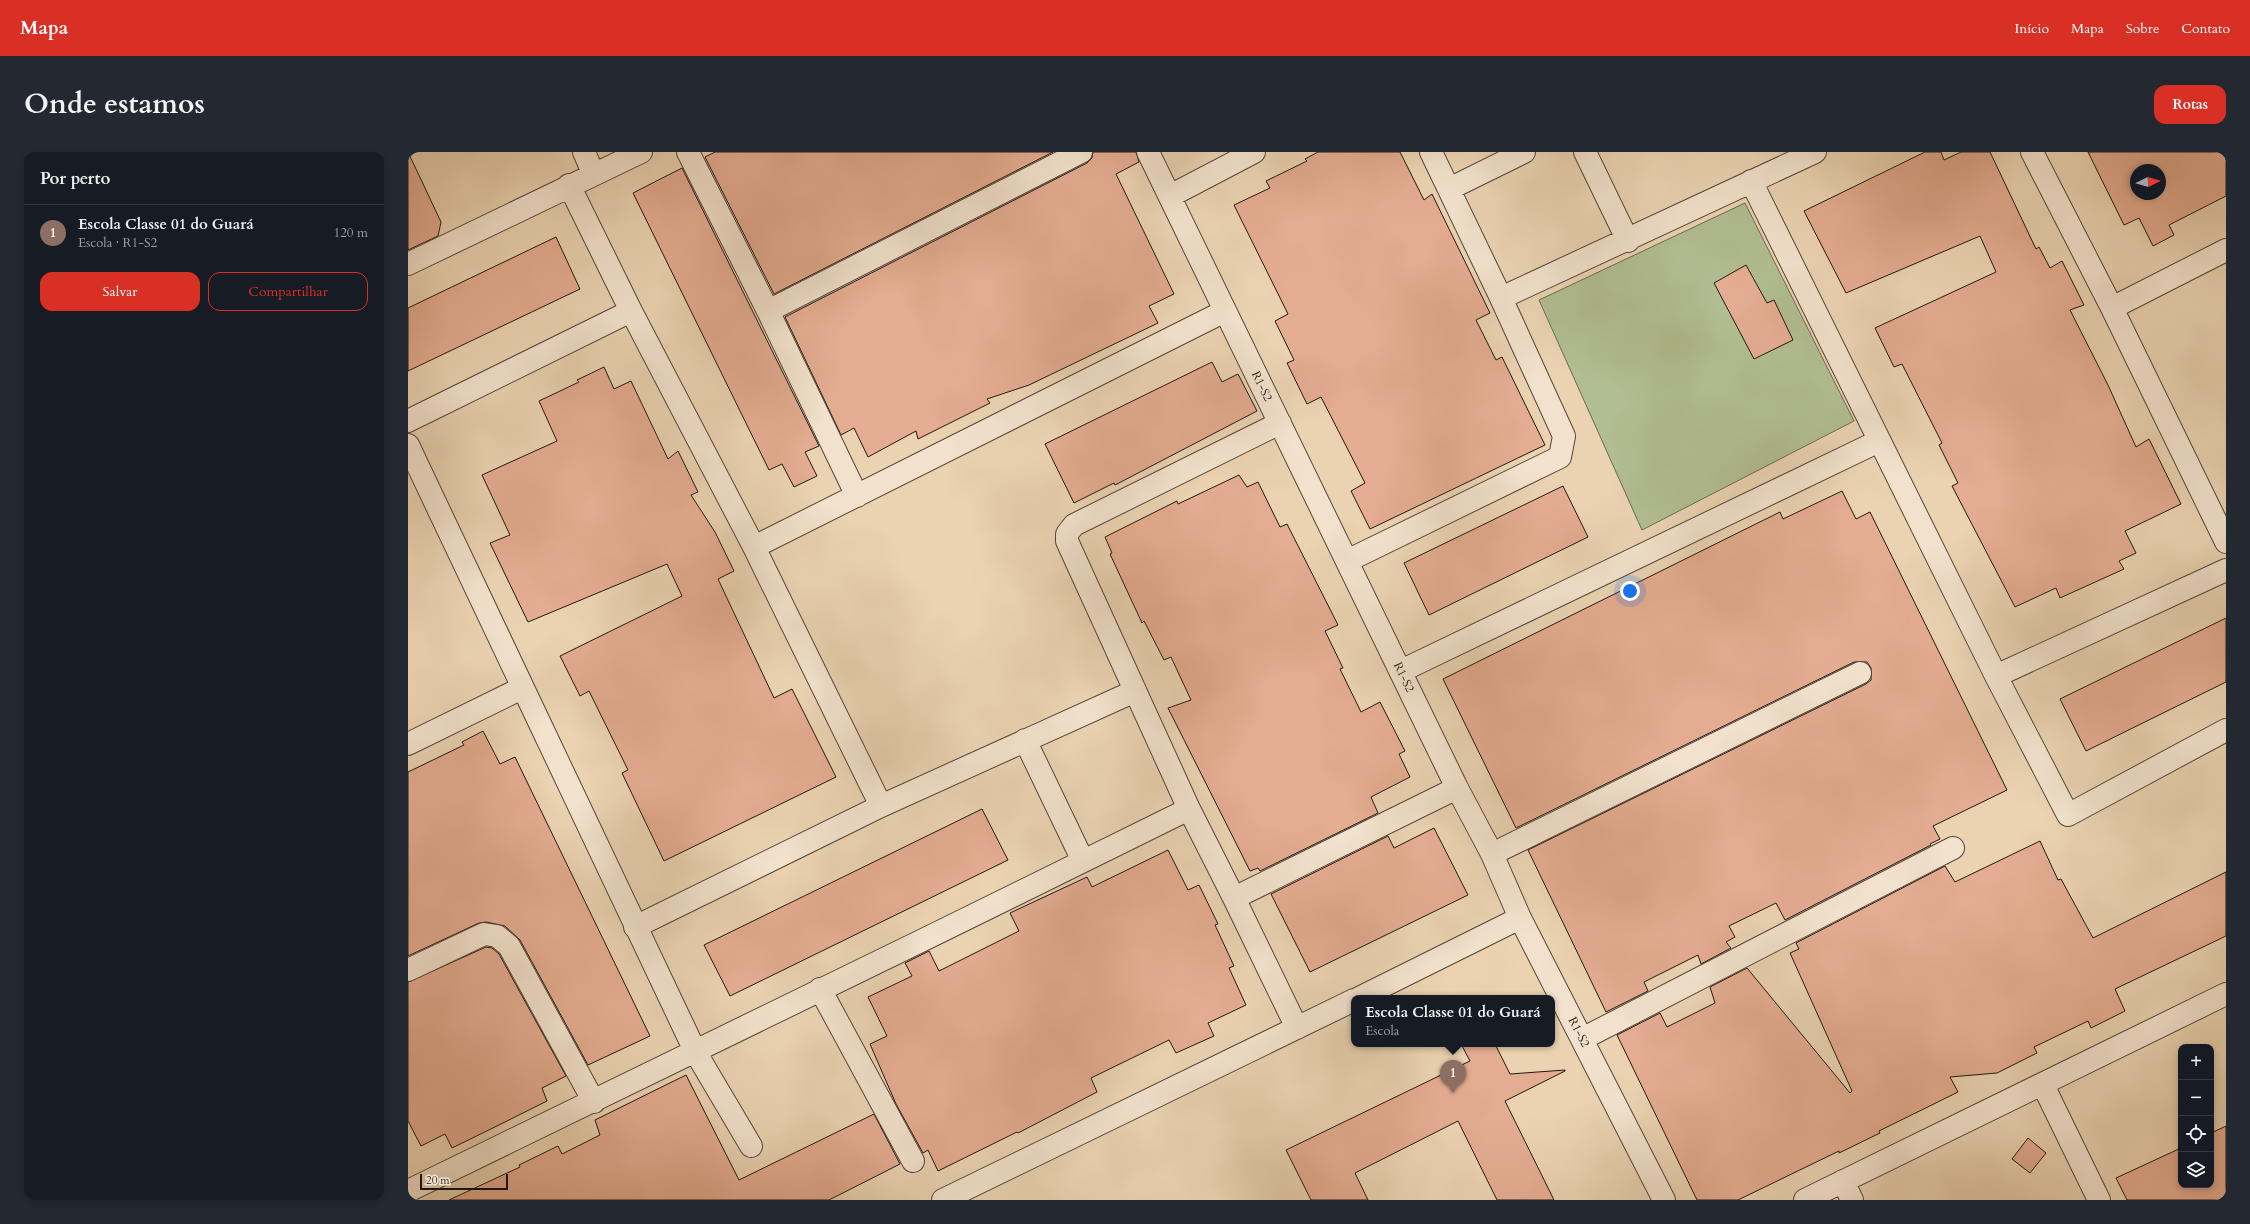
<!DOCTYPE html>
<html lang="pt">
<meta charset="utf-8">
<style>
body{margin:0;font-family:Cardo,serif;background:#242831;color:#f1f3f6}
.controls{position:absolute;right:12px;bottom:12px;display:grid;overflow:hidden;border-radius:8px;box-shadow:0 2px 6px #0003}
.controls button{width:36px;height:36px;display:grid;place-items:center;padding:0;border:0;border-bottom:1px solid #363941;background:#171b24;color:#f1f3f6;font:20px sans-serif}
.compass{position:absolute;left:1722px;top:12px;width:36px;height:36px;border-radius:50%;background:#171b24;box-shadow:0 2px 6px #0003;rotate:85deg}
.scale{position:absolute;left:12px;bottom:10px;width:88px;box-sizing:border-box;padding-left:4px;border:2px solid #221811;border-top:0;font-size:11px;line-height:14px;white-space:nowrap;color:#221811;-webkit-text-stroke:3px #f2e2cd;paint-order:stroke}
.you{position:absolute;left:1222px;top:439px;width:14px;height:14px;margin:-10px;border:3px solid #fff;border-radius:50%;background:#1a73e8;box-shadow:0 0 0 6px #1a73e833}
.badge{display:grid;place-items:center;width:26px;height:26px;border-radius:50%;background:#d93025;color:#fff;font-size:13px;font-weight:700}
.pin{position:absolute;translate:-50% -33px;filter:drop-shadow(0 1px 2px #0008)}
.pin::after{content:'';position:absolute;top:21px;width:14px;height:12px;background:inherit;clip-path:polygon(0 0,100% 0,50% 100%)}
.popup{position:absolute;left:943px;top:843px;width:204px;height:52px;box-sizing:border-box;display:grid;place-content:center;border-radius:8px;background:#171b24;filter:drop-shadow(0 1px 3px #0005);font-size:13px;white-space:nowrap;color:#9ea1a6}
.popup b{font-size:15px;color:#f1f3f6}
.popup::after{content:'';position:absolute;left:50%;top:100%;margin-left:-8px;border:8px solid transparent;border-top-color:#171b24}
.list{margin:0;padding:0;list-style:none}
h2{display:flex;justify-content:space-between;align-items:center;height:52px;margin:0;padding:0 16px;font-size:17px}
h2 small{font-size:13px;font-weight:400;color:#9ea1a6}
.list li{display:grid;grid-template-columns:26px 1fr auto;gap:12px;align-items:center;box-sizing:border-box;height:56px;padding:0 16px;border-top:1px solid #363941}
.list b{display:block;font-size:15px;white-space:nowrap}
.list p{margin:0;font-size:13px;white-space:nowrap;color:#9ea1a6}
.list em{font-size:13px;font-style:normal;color:#9ea1a6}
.actions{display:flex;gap:8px;padding:12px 16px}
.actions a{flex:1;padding:9px 0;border:1px solid #d93025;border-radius:12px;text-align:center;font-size:14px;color:#d93025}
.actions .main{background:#d93025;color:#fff}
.icon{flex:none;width:22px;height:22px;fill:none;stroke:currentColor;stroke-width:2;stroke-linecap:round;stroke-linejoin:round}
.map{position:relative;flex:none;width:1818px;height:1048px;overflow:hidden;border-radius:12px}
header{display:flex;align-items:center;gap:24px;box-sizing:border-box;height:56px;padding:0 20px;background:#d93025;color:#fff}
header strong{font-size:19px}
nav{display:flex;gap:22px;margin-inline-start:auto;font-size:14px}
.intro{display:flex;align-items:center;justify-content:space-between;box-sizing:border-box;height:96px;padding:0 24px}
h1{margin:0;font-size:28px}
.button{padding:10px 18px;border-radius:12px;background:#d93025;color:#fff;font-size:14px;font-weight:700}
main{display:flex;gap:24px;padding:0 24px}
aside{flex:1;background:#171b24;border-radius:12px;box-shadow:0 2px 6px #0003}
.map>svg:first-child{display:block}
.green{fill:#b1be91;stroke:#6a6b51}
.building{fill:#e4ac91;stroke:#221811;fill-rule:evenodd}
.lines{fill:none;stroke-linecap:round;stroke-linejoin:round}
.street-casing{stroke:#544739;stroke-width:24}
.street{stroke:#f2e2cd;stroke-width:22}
.labels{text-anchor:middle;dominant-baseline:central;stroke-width:3;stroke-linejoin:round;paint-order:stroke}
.street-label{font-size:12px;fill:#221811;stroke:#f2e2cd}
</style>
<header>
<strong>Mapa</strong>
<nav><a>Início</a><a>Mapa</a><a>Sobre</a><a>Contato</a></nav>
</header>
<div class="intro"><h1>Onde estamos</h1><a class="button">Rotas</a></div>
<main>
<aside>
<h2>Por perto<small></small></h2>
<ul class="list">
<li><span class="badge" style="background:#8d6e63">1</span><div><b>Escola Classe 01 do Guará</b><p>Escola · R1-S2</p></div><em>120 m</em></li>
</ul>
<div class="actions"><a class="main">Salvar</a><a>Compartilhar</a></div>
</aside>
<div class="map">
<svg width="1818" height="1048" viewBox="0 0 1818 1048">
<rect width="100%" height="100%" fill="#ebd3b2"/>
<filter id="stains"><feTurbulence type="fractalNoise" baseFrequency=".005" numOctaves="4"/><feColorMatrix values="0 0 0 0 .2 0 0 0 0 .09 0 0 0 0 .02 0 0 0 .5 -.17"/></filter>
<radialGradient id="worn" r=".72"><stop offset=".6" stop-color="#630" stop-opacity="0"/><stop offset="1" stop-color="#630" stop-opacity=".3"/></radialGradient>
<!-- green -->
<path class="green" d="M1337 51 1446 269 1234 378 1131 148Z"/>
<!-- building -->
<path class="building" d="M0 0 33 70 30 84 0 98Z
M307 0H645L366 142 297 5Z
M685 0H728L731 10 708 22 766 142 741 154 750 171 621 233 579 247 582 251 510 287 508 279 460 305 446 276 433 283 377 165 679 11 684 6Z
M910 0H992L1016 48 1024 42 1082 161 1068 168 1088 208 1094 205 1137 293 962 377 943 339 957 331 913 245 899 252 879 211 886 208 867 169 880 162 826 53 862 36 858 29 899 9 897 7Z
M1517 0H1533L1536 8 1553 0H1582L1628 97 1631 95 1642 116 1654 109 1676 153 1662 158 1700 233 1728 295 1741 287 1773 352 1717 379 1728 401 1711 409 1716 417 1652 446 1648 436 1607 455 1544 334 1550 331 1531 293 1534 291 1494 212 1486 215 1467 176 1588 120 1572 84 1438 141 1396 59Z
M1680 0H1818V44L1761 73 1766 83 1745 94 1731 66 1716 73ZM1728 18H1752V42H1728Z
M274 16 411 294 397 300 409 324 386 335 374 312 361 318 225 41Z
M148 85 172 137 0 219V156Z
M1338 113 1359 151 1366 148 1385 188 1346 207 1306 131Z
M804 210 814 230 830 222 849 259 707 333 706 331 666 351 637 292Z
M196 215 206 237 223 229 260 307 270 299 290 340 283 343 307 380 326 419 310 427 366 546 384 537 428 625 256 709 214 621 220 618 181 539 172 544 152 504 274 444 259 412 120 470 82 391 102 383 74 323 149 289 131 249 171 230 169 228Z
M831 323 839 335 850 330 872 375 879 372 930 473 917 479 935 516 932 517 953 560 972 550 997 599 991 602 1002 625 963 645 970 661 852 719 850 716 842 719 760 556 783 548 763 505 756 508 736 469 734 471 702 402 704 401 697 385 769 349 770 352Z
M1155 334 1180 385 1021 463 996 411Z
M1434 339 1448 367 1462 360 1599 638 1525 674 1532 687 1522 692 1523 693 1377 768 1368 751 1321 774 1327 785 1318 790 1323 796 1293 812 1290 803 1236 830 1240 839 1198 860 1120 698 1458 532 1463 528V516L1459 510H1446L1108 676 1035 527 1372 360 1375 367Z
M1818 466V530L1678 599 1652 547Z
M75 579 92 612 107 605 242 884 180 913 112 788 97 774 78 770 71 771 0 804V620L56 593 54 590Z
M574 657 600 708 322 844 296 793Z
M1026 676 1060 743 902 820 863 742 980 684 986 696Z
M1632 689 1650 728 1653 727 1685 786 1818 720V784L1707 837 1717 859 1683 876 1680 869 1626 895 1629 901 1589 921 1542 925 1550 940 1471 979 1472 981 1431 1001V999L1330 1048H1289L1209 883 1252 861 1259 875 1307 851 1302 835 1339 816 1442 941 1444 939 1382 801 1391 797 1388 791 1537 714 1547 730Z
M760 698 780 738 791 733 810 772 807 773 826 814 821 816 838 853 800 871 806 884 768 901 761 888 683 926 689 940 610 981 609 980 530 1019 520 998 515 1001 488 952 462 892 479 884 460 845 504 824 497 811 521 799 531 819 611 779 602 761 679 725 684 735Z
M78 795 84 796 91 802 158 924 134 936 139 949 91 973 44 996 37 982 13 994 0 969V830Z
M1053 892H1087L1102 922 1157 918V919L1097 949 1146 1048H1089L1050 969 947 1021 960 1048H903L878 998 1062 909Z
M278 923 331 1028 466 962 492 1012 421 1048H41L112 1015 111 1013 150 994 154 1002 192 983 187 968Z
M1818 974V1048H1719L1708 1026 1773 996V1033H1803V981Z
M1620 986 1638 1001 1622 1021 1604 1007Z"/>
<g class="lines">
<defs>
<path id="street" d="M176 0 185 21
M280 0 360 159 449 344
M740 0 1049 636 1084 702 1112 766 1256 1048
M1177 0 1220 89
M1624 0 1704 156 1818 390
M1343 29 1588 524 1660 663 1818 578
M161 33 223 159 346 395 473 654
M1041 37 1116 0
M762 44 846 0
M0 112 233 0
M1093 146 1407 0
M1704 156 1818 98
M360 159 673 0
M0 269 223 159
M872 271 666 373 659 382V389L781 657 826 746 889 876
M0 293 288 901 343 994
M346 395 817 159
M939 409 1152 305 1156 284 1093 146 1023 0
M993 519 1471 289
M1588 524 1818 418
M617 588 675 709
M0 592 114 536
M1084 702 1452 521
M826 746 1049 636
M227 775 473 654 727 539
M0 818 76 782 89 784 101 794 186 950
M412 837 505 1009
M951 846 1112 766
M1174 887 1545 696
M1635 933 1691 1048
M1435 1029 1444 1048
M0 1039C261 914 521 785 781 657
M535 1048 946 848
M1397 1048 1818 842"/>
</defs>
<!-- street casing -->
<use href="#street" class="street-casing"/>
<!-- street -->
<use href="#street" class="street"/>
</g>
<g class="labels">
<!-- street labels -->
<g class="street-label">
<text transform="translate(854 234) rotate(64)">R1-S2</text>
<text transform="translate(996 525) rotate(64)">R1-S2</text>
<text transform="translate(1171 880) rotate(63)">R1-S2</text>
</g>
</g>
<rect width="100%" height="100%" filter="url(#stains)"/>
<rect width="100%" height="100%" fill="url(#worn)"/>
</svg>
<div class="controls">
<button>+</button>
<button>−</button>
<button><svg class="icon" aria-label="locate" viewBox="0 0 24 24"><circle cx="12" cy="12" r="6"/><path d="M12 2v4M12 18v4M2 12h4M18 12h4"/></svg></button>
<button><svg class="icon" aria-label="layers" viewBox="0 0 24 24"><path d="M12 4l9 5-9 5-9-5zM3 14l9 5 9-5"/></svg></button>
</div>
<svg class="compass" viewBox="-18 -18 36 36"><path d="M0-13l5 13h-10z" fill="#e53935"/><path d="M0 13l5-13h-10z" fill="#9ea1a6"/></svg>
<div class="scale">20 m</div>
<div class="you"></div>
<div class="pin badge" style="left:1045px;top:941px;background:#8d6e63">1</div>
<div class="popup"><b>Escola Classe 01 do Guará</b>Escola</div>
</div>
</main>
